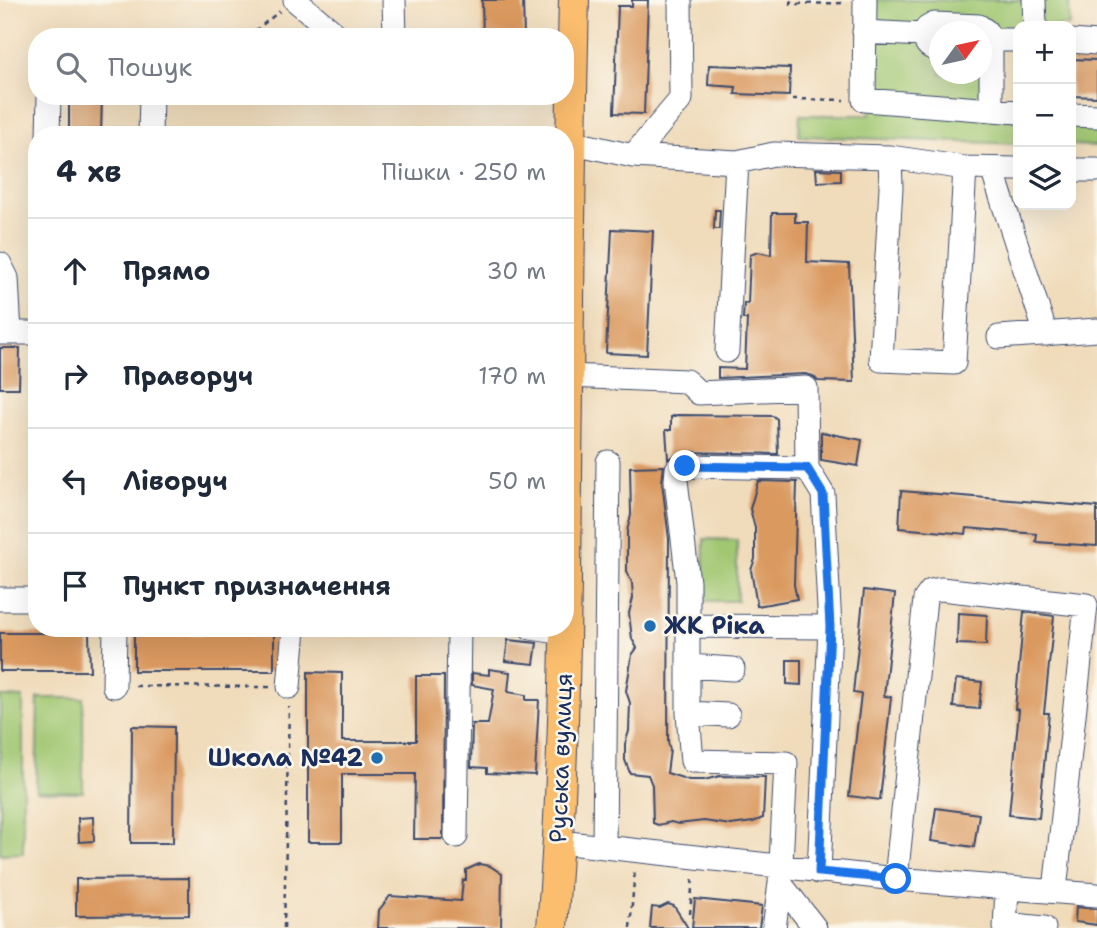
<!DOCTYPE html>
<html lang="uk">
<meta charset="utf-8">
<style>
body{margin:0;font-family:"Shantell Sans",sans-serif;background:#f2f2f3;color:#1f2937}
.controls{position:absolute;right:21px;top:21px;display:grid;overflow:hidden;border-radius:14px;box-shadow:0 7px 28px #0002}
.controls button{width:63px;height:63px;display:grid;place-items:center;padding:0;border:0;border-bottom:2px solid #e0e1e3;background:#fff;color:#1f2937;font:35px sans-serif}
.compass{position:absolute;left:929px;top:21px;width:63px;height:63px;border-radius:50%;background:#fff;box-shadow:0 7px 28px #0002;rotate:57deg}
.stop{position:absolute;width:21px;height:21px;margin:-16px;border:5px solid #1a73e8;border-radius:50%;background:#fff}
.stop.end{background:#1a73e8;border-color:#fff;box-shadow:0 2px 7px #0008}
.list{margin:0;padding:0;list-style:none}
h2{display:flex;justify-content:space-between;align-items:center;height:91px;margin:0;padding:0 28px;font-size:30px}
h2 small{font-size:23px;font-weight:400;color:#747a83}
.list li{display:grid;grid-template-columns:46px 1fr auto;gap:21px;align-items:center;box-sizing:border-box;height:105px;padding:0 28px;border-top:2px solid #e0e1e3}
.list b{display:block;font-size:26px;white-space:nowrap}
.list em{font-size:23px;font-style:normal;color:#747a83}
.icon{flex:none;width:38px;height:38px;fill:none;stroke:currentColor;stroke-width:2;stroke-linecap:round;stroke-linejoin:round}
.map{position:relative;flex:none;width:1097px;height:928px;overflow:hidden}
.search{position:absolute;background:#fff;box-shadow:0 7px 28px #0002;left:28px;top:28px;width:546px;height:77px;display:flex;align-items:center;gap:18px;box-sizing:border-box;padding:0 24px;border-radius:28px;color:#747a83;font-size:26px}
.panel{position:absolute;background:#fff;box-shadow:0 7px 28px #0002;left:28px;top:126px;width:546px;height:511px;border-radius:28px}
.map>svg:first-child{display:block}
.green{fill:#a1c772;stroke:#5e7b68;stroke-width:2;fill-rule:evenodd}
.building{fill:#da995e}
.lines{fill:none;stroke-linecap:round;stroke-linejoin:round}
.minor-casing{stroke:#3b496c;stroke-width:25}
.major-casing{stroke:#3b496c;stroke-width:32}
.path{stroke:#3b496c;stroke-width:2.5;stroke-dasharray:5 5;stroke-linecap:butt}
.minor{stroke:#fff;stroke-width:23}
.major{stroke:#fbbd6e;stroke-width:30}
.route{stroke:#1a73e8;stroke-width:9}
.poi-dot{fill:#1f6fb2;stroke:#fbf7ec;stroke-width:2.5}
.labels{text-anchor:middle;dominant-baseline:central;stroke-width:5;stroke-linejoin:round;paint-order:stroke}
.poi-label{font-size:24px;font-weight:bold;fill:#1b2f5e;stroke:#fbf7ec;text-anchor:start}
.street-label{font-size:24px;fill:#1b2f5e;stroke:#fbf7ec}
</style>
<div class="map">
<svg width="1097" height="928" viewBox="0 0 1097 928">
<rect width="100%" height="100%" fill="#fbf7ec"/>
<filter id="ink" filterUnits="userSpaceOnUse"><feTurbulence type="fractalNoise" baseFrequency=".0143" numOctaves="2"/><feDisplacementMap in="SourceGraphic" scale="14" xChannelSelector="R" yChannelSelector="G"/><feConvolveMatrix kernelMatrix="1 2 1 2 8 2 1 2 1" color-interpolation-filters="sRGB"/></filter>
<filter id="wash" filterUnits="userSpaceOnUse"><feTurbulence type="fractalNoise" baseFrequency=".00686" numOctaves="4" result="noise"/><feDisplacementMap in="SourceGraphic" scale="28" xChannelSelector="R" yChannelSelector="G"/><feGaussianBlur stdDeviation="1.57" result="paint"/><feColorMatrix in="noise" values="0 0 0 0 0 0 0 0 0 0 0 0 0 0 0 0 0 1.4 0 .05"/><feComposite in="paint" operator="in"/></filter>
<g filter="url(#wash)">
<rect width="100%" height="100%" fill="#f0dcbb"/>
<!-- green -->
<path class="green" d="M875 0H1069L1070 26H1018V30H984L986 118 1018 120V144L799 136 800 115H870ZM940 32H982V74H940Z
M1071 123 1097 124V146L1071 145Z
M704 539 737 540V601H703Z
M0 697H23V853L0 854Z
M38 698H83V792L36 791Z"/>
<g id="blocks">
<!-- building -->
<path class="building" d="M482 0H523L524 37H483Z
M632 0H648L644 114 614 113 618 6H632Z
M1071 59 1097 60V97L1071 96Z
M709 65 790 68 789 96 735 94 736 87 708 85Z
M69 96H102L101 135H69Z
M816 169 841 170V181L817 182Z
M715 210H720L719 229H714Z
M772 213H795V222H808L807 262 849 264 854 382 818 381 813 376 805 374 718 378V368L745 369 747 319H743L744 303 748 304 750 255 758 252 771 255Z
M612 229 653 231 647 355 606 353Z
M0 348H20L19 388H0Z
M677 415 773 416 777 419 778 454 685 452 668 459 666 430H671V417Z
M821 432 862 440 858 466 821 460Z
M664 466 662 482 669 539 668 742 670 750 667 773 689 780H704L720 776 765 777 763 818 753 822 731 825 704 821 678 824 671 822 658 825 653 823 652 785 648 775 630 773 625 760V744L629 731 630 703 626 691 632 655 637 648 632 639 629 613 633 598 632 583 627 571V531L631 515 630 467Z
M758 481 797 482 794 585 797 599 757 606 751 570 755 559V528L750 509Z
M901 491 1097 507V546L1036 542 1037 534 967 528 966 534 899 528Z
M864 590 895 594 884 696 891 697 880 800 849 796 861 694 853 693Z
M1024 612 1054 616 1044 713H1049L1039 818 1009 815 1019 710 1015 709Z
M958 613 987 615 986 645 957 644Z
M0 633H89L90 671H0Z
M134 634H274V671H134Z
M508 640 537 643 534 664 505 661Z
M787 660H801V685L787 684Z
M489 669 510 672 508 692 526 695V700H539L535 775 487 773V768L471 767 472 724H488L494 689 472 685V673L489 675Z
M308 672 342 673V741H416V676H444L443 839H414L415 774H342V842H308Z
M956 679 982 682 979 709 953 707Z
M132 726 174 727 173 843H131Z
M936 808 979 814 974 847 931 841Z
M93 817 94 841 79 842 78 818Z
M479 864 490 866 502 874 501 928H378L379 910 390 896 461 901 463 880H466V870Z
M189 878V915L76 916V879Z
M695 899 762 906 759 928H692Z
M668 904 674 906 688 928H650L652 907 660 908Z
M1076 907 1097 909V925L1075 922Z"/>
</g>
</g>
<g filter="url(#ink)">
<use href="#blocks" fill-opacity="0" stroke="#3b496c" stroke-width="2"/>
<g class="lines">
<defs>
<path id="minor" d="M295 0 339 37
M394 0 395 37
M865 0 864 100 1018 112
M1034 0 1035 26
M864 32 923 35 927 28 934 24 979 26 986 31 991 40 982 49
M923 35C926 45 929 49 940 49
M1071 41 1097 43
M991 110V40H1018
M1071 115 1097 116
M48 135 49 96
M150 135 151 96
M570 142 633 156 737 162 774 154 890 157 965 168 1018 169
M633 156 681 99 680 0
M890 157 891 187 881 360 954 363 965 168
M992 169 1046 334
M1071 170H1097
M0 264 7 278 10 333
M0 333H37
M999 337 1097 330
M727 351 737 162
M568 376 686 381 699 393 806 388 807 468 685 466 677 469 676 480 688 582V713L692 761 786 763 780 883 815 928
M807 468 823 494 830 627 819 872
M0 599H37
M689 626 830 627
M531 628 565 633
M688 666 733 669
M114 686 115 628
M289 687 294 628
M688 713 728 715
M456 836 459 628
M559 842 896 879 1097 895
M604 847 608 462
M896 879 925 599 931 591 941 589 1086 605 1055 890
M1006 924 1044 928
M774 928 780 883
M1005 928 1007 889"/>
<path id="major" d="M552 928C564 776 566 624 567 472 569 315 570 157 574 0"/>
</defs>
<!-- minor casing -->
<use href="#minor" class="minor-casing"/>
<!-- major casing -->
<use href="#major" class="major-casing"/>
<!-- path -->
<path class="path" d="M791 0V4L847 3
M247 37 280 11
M792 99 844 100
M135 686 272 687
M690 914 693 875
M284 928 289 707
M630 928 635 869"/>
<!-- minor -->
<use href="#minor" class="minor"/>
<!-- major -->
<use href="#major" class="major"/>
</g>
</g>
<g class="lines" filter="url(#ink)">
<!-- route -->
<path class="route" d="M685 466 807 468 823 494 830 627 819 872 896 879"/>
</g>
<!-- markers -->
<g class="poi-dot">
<circle cx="650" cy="626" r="7"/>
<circle cx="377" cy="758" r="7"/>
</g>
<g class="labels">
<!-- poi labels -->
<g class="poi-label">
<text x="664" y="626">ЖК Ріка</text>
<text x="363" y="758" text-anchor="end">Школа №42</text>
</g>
<!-- street labels -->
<g class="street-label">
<text transform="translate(561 758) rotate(-88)">Руська вулиця</text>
</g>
</g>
</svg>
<div class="controls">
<button>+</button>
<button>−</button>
<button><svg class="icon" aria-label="layers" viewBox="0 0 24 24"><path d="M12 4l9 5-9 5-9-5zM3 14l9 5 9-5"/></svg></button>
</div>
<svg class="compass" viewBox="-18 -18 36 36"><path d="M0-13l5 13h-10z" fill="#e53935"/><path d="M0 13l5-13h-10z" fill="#747a83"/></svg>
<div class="stop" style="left:896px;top:879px"></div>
<div class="stop end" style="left:685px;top:466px"></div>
<div class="search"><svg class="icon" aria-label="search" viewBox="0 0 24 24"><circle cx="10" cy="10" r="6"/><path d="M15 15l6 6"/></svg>Пошук</div>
<section class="panel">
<h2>4 хв<small>Пішки · 250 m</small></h2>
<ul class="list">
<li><svg class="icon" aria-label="ahead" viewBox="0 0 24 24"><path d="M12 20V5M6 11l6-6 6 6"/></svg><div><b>Прямо</b></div><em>30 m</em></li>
<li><svg class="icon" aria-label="right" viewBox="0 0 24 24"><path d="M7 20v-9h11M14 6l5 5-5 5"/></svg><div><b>Праворуч</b></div><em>170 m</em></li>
<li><svg class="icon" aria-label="left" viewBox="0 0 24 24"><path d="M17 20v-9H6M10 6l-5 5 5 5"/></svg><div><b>Ліворуч</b></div><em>50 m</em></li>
<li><svg class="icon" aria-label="arrive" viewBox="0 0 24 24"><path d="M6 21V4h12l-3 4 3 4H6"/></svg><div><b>Пункт призначення</b></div></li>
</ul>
</section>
</div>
